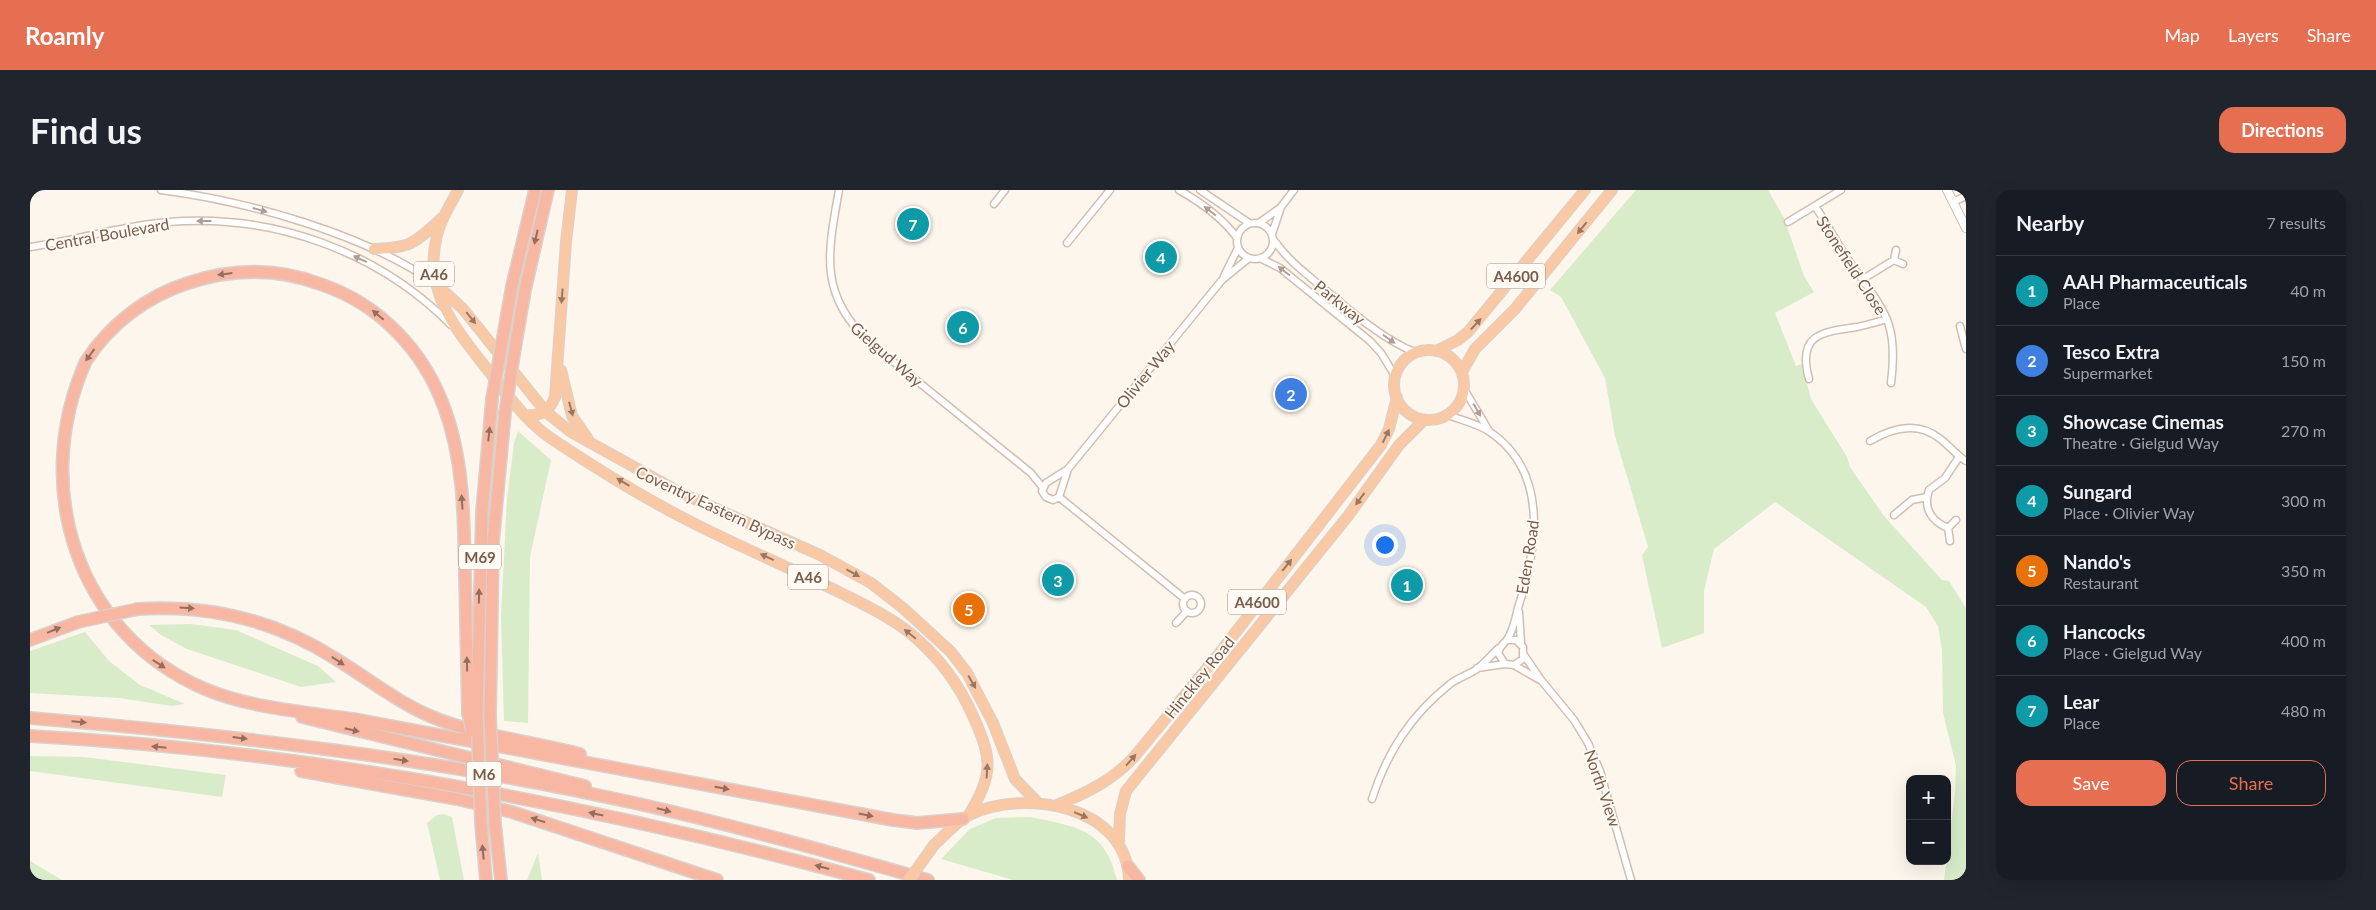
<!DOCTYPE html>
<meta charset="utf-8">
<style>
body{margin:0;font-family:Lato,sans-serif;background:#20242c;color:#f1f3f6}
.controls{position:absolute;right:15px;bottom:15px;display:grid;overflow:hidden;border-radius:10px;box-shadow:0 5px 20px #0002}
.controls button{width:45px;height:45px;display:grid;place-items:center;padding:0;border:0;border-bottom:1px solid #363941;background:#171b24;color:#f1f3f6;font:25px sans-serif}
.you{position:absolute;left:1354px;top:354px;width:18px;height:18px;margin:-12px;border:4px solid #fff;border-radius:50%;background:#1a73e8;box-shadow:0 0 0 8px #1a73e833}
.badge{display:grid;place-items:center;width:32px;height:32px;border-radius:50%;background:#e76f51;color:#fff;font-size:16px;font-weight:700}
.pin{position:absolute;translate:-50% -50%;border:2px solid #fff;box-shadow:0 1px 5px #0006}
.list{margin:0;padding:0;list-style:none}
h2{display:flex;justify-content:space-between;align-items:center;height:65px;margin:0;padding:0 20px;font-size:21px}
h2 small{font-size:16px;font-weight:400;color:#9ea1a6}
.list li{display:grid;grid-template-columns:32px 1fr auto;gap:15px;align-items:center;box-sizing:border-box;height:70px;padding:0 20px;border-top:1px solid #363941}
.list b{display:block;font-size:19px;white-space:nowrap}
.list p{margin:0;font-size:16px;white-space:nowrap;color:#9ea1a6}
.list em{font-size:16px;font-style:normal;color:#9ea1a6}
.actions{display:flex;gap:10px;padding:15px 20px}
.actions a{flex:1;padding:11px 0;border:1px solid #e76f51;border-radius:15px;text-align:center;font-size:18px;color:#e76f51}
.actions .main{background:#e76f51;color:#fff}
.map{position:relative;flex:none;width:1936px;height:690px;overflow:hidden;border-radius:15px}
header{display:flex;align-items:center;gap:30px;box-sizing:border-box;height:70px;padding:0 25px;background:#e76f51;color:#fff}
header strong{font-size:24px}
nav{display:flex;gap:28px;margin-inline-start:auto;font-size:18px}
.intro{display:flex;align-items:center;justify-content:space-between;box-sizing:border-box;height:120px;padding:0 30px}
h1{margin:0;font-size:35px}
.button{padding:12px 22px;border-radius:15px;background:#e76f51;color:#fff;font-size:18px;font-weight:700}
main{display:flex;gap:30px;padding:0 30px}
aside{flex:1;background:#171b24;border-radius:15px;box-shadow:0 5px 20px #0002}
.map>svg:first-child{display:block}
.green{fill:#d8ecc9}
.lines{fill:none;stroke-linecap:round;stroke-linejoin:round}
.minor-casing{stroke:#d1beb0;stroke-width:9}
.tertiary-casing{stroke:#d1beb0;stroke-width:10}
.trunk-casing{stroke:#dad1cd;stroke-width:12}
.motorway-casing{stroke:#dad1cd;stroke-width:14}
.minor{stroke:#fff;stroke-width:6}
.tertiary{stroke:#fff;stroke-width:8}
.trunk{stroke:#f9c8a4;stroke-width:10}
.motorway{stroke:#f7b7a3;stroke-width:11}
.trunk-bridge-casing{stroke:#dad1cd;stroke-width:12;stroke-linecap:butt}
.motorway-bridge-casing{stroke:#dad1cd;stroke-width:14;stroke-linecap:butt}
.trunk-bridge{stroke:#f9c8a4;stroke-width:10}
.motorway-bridge{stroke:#f7b7a3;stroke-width:11}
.oneway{fill:#af9d94}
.oneway2{fill:#9a7763}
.oneway3{fill:#936e5e}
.labels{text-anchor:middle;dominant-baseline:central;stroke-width:4;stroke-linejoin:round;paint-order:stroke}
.shield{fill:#fffaf3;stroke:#a28b7f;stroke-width:1}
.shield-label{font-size:15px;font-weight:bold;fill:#7a5c4d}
.street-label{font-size:16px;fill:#7a5c4d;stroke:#fffaf3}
</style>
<header>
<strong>Roamly</strong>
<nav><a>Map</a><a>Layers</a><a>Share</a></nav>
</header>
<div class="intro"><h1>Find us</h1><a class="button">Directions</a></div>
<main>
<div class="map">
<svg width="1936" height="690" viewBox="0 0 1936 690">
<rect width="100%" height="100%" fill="#fdf6ec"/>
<!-- green -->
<path class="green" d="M1606 0H1738L1754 28 1774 86 1784 102 1745 123 1766 176 1772 174 1781 209 1817 267 1820 277 1854 326 1912 390 1919 391 1936 418V690H1914L1925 603 1926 576 1913 523 1912 459 1908 436 1896 417 1745 312 1684 359 1674 401V443L1632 458 1612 365 1618 357 1585 246 1575 188 1531 107 1520 100Z
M488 241 521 270 500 367 498 533 474 531 471 426 477 309 484 253Z
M161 434 206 440 288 476 306 492 271 497 157 459 131 445 119 435Z
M55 442 79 471 110 495 155 514 142 516 89 508 0 503V461Z
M0 566 54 567 196 585 192 607 0 581Z
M414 624 422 627 434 690H410L397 633 407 625Z
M1001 627C1046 637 1075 638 1087 690H983L911 669 940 639 966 628Z
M508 663 512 690H497Z
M0 671 32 690H0Z"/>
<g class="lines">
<defs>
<path id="minor" d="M131 0C217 11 335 44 406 94
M809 0C798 62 788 104 839 152L1001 283 1013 298
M1149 0C1170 12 1193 28 1207 48
M1170 0 1219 33
M1923 12 1936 6
M964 14 975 0
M1785 16C1797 34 1807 53 1819 71 1853 120 1869 130 1861 193
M1758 32 1811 0
M1229 33 1250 18
M1207 51a18 18 0 1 1 36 0a18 18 0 1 1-36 0Z
M1242 44 1251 17 1264 0
M1243 49C1258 71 1278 85 1298 102 1325 125 1353 149 1386 163
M1037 53 1080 0
M0 57C46 50 91 36 138 32 242 23 348 61 421 135
M1230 68 1250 78 1340 151 1351 163 1365 186
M1864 70 1873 74
M1194 86 1208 58
M1833 89 1864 70 1866 60
M1930 136 1936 159
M1779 189C1767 145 1790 142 1827 137 1837 135 1847 132 1857 129
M1434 199 1459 241
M1418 225C1431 230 1449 234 1460 242 1520 283 1507 359 1488 418 1486 427 1482 444 1476 451 1472 455 1470 456 1468 463L1475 474 1484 475 1493 469V457L1486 450H1477
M1840 251C1862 238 1887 231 1909 248 1919 255 1926 265 1936 271
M1038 279 1029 307 1023 310 1016 307 1012 301 1016 293 1038 279 1192 90 1219 68
M1029 307 1155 409
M1864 325 1882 310 1897 307
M1926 330 1918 338C1901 331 1893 318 1899 300L1915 288 1929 267
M1918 338 1920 351
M1153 414a9 9 0 1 1 18 0a9 9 0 1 1-18 0Z
M1489 422 1491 453
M1146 433 1157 421
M1494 465 1511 490 1544 530 1558 553 1570 581 1601 690
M1484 475 1510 490
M1447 478 1475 474
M1342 609C1357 562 1381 525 1420 494 1428 488 1438 485 1447 479 1455 473 1462 464 1469 458"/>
<path id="tertiary" d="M1917 0 1936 38"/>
<path id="trunk" d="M428 0C420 16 409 32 406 50 395 101 424 137 453 174 475 201 495 232 525 251 570 281 619 311 667 335 715 359 765 380 813 404 835 415 860 427 880 443 908 466 929 494 943 526 963 570 963 584 939 625
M344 59C381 58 385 53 412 28
M407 95 433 119 516 222 541 242 651 303 790 365 841 393 873 418 921 462 937 483 963 533 985 589 1007 612
M1364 195a35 35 0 1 1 70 0a35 35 0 1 1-70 0Z
M1406 161 1428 150 1438 142 1555 0
M531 180 542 226 558 249
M1432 182 1445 159 1485 119 1582 0
M495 225C511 226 519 222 525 207L536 52 542 0
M1027 615C1056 603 1082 591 1104 567L1192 460 1351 255 1359 239 1367 207
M1089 652 1090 624 1096 601 1318 326 1369 255 1394 230
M904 655C914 646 926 632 939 625 994 598 1097 615 1099 690"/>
<path id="motorway" d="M473 147 482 96 505 0
M485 158 495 100 518 0
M108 419C180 414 245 430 306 469 337 488 366 511 400 526 447 546 500 551 550 564
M0 450 48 432
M438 523C437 477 436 431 435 385 434 329 434 270 414 217 393 160 350 115 293 95 249 78 203 78 158 93 117 106 80 134 56 171 0 296 46 444 175 499 220 518 274 522 323 529L863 630 887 633 933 629
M447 525 452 322 462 209
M272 527 555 596
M460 527 463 352 475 223
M0 528C204 545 409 569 609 614 707 636 802 663 898 690
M0 546C281 561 568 616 839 690
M271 581 427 609 482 622 687 690
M451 633 456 690
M465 634 471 690
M1098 676 1109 690"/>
</defs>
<!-- minor casing -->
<use href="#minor" class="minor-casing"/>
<!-- tertiary casing -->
<use href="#tertiary" class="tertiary-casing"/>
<!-- trunk casing -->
<use href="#trunk" class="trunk-casing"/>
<!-- motorway casing -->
<use href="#motorway" class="motorway-casing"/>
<!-- minor -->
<use href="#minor" class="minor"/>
<!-- tertiary -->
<use href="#tertiary" class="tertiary"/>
<!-- trunk -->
<use href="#trunk" class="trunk"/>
<!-- motorway -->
<use href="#motorway" class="motorway"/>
<defs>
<path id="trunk-bridge" d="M879 690 904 655"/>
<path id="motorway-bridge" d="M462 209 473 147
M475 223 485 158
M48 432 108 419
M438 523 442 541
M447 525 451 633
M460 527 465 634"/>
</defs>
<!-- trunk-bridge casing -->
<use href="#trunk-bridge" class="trunk-bridge-casing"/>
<!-- motorway-bridge casing -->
<use href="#motorway-bridge" class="motorway-bridge-casing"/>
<!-- trunk-bridge -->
<use href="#trunk-bridge" class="trunk-bridge"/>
<!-- motorway-bridge -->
<use href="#motorway-bridge" class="motorway-bridge"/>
</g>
<!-- one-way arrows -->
<defs><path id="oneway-solid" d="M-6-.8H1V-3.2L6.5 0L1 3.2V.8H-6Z" transform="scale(1.25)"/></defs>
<g class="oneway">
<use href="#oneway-solid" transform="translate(230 20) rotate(16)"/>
<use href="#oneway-solid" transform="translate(1180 21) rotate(-143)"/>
<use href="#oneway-solid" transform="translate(174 31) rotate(180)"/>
<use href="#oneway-solid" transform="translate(330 69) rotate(-155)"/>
<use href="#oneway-solid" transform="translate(1254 81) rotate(-143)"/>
<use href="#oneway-solid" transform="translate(1359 149) rotate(35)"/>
<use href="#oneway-solid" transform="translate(1447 220) rotate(60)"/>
</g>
<g class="oneway2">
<use href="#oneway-solid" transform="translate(1552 38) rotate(129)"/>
<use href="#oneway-solid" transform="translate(532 106) rotate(95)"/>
<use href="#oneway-solid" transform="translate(441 128) rotate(51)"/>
<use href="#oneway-solid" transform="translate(1446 134) rotate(-47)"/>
<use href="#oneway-solid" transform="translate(541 219) rotate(75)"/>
<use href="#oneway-solid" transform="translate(1356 246) rotate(-64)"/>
<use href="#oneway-solid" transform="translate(593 292) rotate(-149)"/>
<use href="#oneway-solid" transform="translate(1330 309) rotate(126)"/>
<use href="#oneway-solid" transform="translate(737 367) rotate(-155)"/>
<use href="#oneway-solid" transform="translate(1257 375) rotate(-51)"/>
<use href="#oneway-solid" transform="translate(823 383) rotate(29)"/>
<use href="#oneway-solid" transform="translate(880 444) rotate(-141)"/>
<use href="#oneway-solid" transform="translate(942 492) rotate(60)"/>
<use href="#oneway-solid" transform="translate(1101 570) rotate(-49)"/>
<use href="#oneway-solid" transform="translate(957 581) rotate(-87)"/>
<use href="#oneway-solid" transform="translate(1051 625) rotate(23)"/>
</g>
<g class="oneway3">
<use href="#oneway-solid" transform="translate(506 47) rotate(103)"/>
<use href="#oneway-solid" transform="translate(195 84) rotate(173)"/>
<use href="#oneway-solid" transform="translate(348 125) rotate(-140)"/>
<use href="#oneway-solid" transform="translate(60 165) rotate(126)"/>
<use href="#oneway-solid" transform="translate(459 244) rotate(-84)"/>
<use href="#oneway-solid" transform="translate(432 312) rotate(-94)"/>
<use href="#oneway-solid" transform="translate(449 406) rotate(-89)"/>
<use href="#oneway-solid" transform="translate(157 418) rotate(3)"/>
<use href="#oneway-solid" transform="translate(24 440) rotate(-22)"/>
<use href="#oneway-solid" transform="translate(308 471) rotate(33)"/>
<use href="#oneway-solid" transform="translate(129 474) rotate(33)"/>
<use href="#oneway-solid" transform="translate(437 474) rotate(-91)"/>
<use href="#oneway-solid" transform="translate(49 532) rotate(5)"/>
<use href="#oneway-solid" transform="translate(322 540) rotate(13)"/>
<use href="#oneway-solid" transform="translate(210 548) rotate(7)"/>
<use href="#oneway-solid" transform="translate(129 557) rotate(-174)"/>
<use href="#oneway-solid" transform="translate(371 570) rotate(9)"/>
<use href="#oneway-solid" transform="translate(692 598) rotate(10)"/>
<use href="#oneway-solid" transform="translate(634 620) rotate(14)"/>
<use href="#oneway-solid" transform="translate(566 624) rotate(-168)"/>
<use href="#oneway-solid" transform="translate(836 625) rotate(11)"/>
<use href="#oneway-solid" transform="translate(508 630) rotate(-163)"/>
<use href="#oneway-solid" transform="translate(453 662) rotate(-95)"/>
<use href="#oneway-solid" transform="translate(792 677) rotate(-165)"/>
</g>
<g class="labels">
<!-- shield labels -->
<g class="shield">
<rect x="384" y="71.5" width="40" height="25" rx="4"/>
<rect x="1457" y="73.5" width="58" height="25" rx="4"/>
<rect x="429" y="354.5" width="42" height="25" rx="4"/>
<rect x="758" y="374.5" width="40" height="25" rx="4"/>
<rect x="1198" y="399.5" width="58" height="25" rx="4"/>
<rect x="436.5" y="571.5" width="35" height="25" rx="4"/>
</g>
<g class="shield-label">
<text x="404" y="84">A46</text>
<text x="1486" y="86">A4600</text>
<text x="450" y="367">M69</text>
<text x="778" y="387">A46</text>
<text x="1227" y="412">A4600</text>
<text x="454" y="584">M6</text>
</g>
<!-- street labels -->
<g class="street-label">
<text transform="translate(77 44) rotate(-10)">Central Boulevard</text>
<text transform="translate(1822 75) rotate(57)">Stonefield Close</text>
<text transform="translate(1310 112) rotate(39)">Parkway</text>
<text transform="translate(857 164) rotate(41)">Gielgud Way</text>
<text transform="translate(1115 184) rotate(-51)">Olivier Way</text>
<text transform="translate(686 317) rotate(25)">Coventry Eastern Bypass</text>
<text transform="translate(1497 367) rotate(-81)">Eden Road</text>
<text transform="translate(1169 487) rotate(-51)">Hinckley Road</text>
<text transform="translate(1573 598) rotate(71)">North View</text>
</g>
</g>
</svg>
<div class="controls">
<button>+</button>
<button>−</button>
</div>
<div class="you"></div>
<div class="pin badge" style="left:1377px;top:395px;background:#0f9aa8">1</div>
<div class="pin badge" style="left:1261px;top:204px;background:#3f7fe0">2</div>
<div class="pin badge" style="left:1028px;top:390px;background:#0f9aa8">3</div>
<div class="pin badge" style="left:1131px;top:67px;background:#0f9aa8">4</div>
<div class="pin badge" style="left:939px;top:419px;background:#e8710a">5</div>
<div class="pin badge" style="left:933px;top:137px;background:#0f9aa8">6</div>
<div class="pin badge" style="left:883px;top:34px;background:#0f9aa8">7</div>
</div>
<aside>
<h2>Nearby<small>7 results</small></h2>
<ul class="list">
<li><span class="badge" style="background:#0f9aa8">1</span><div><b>AAH Pharmaceuticals</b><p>Place</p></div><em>40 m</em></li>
<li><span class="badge" style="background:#3f7fe0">2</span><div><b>Tesco Extra</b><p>Supermarket</p></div><em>150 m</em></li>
<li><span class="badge" style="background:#0f9aa8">3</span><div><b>Showcase Cinemas</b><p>Theatre · Gielgud Way</p></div><em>270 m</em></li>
<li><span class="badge" style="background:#0f9aa8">4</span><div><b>Sungard</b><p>Place · Olivier Way</p></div><em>300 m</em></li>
<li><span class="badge" style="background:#e8710a">5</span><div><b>Nando's</b><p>Restaurant</p></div><em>350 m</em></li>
<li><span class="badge" style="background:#0f9aa8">6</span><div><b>Hancocks</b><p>Place · Gielgud Way</p></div><em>400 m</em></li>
<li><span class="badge" style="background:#0f9aa8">7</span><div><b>Lear</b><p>Place</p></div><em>480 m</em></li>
</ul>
<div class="actions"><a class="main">Save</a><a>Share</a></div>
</aside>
</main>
